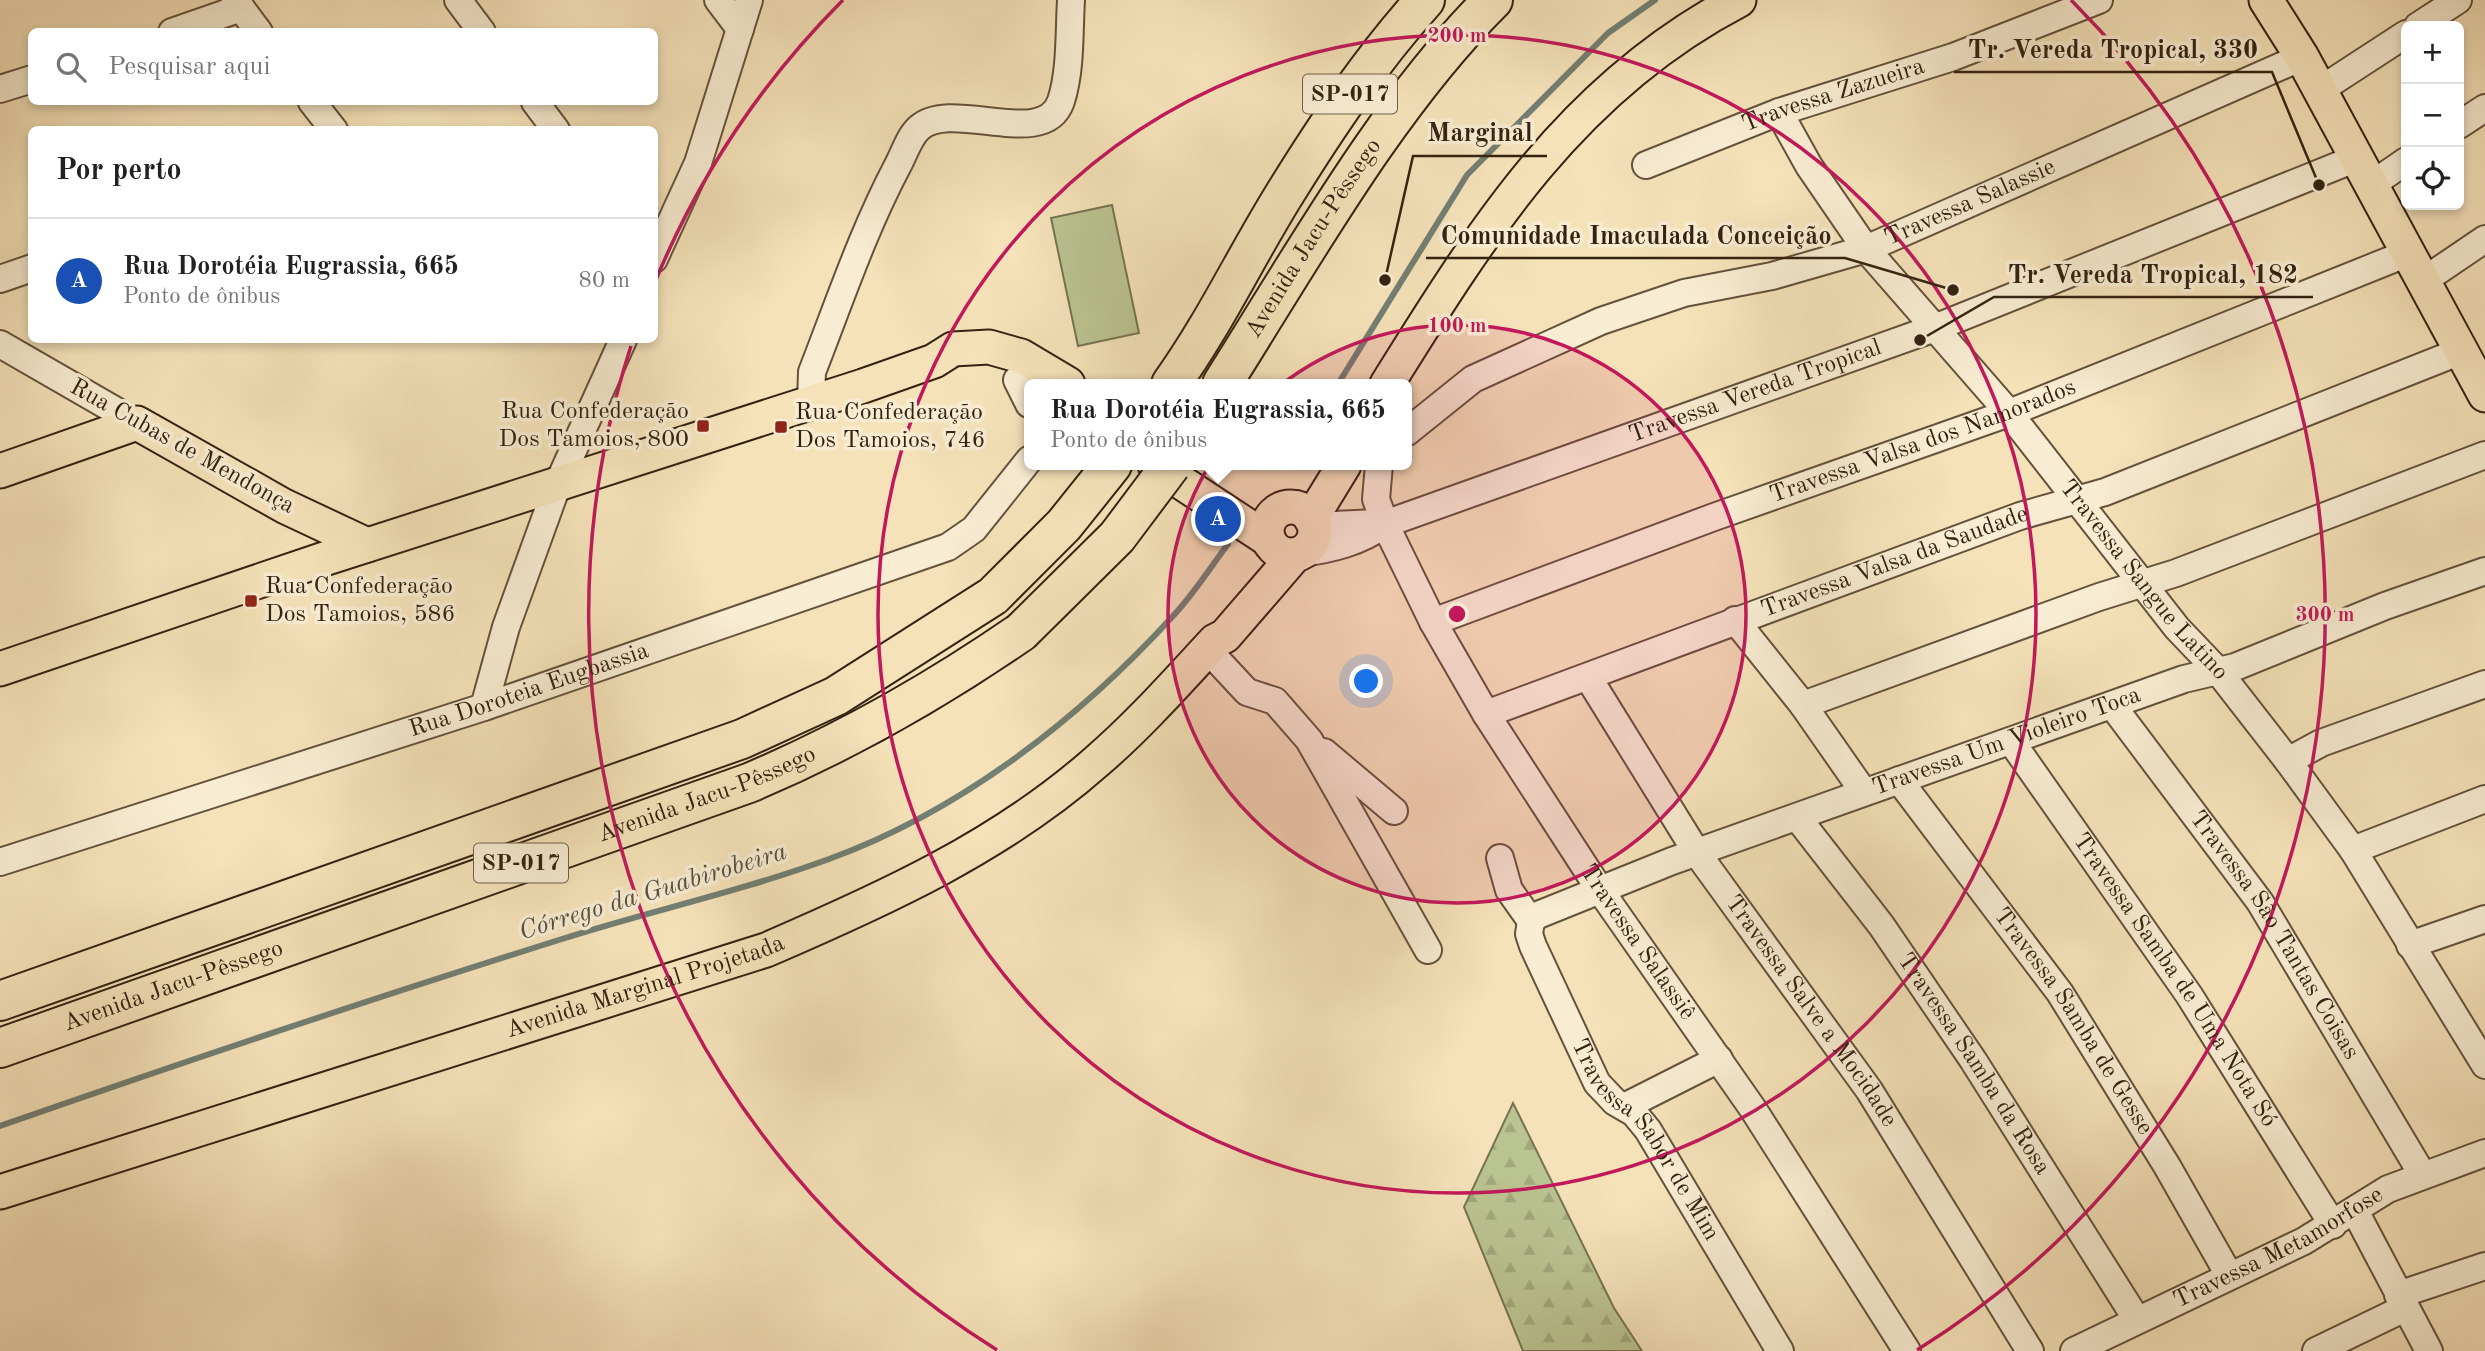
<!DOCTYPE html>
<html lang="pt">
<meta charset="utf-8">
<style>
body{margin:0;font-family:"Old Standard TT",serif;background:#f2f2f2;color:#202124}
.controls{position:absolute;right:21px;top:21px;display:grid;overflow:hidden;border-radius:10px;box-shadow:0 4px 10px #0003}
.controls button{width:63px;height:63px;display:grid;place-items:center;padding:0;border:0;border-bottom:2px solid #e0e0e0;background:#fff;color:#202124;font:35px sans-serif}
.you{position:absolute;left:1367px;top:682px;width:24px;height:24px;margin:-18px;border:5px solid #fff;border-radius:50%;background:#1a73e8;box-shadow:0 0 0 10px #1a73e833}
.badge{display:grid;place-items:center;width:46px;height:46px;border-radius:50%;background:#ea580c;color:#fff;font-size:23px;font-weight:700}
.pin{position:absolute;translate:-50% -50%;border:4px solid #fff;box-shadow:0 2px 7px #0006}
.popup{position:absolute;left:1024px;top:379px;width:388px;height:91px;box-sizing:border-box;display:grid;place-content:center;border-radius:10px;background:#fff;filter:drop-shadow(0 2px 5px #0005);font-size:23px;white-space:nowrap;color:#757577}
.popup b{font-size:26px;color:#202124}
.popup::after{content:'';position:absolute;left:50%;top:100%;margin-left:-14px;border:14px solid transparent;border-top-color:#fff}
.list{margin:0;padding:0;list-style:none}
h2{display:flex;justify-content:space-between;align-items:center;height:91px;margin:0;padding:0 28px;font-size:30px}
h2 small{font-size:23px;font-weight:400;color:#757577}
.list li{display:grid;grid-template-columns:46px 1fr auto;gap:21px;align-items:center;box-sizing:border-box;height:126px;padding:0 28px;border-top:2px solid #e0e0e0}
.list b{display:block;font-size:26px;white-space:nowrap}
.list p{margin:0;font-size:23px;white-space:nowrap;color:#757577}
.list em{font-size:23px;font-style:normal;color:#757577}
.icon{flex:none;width:38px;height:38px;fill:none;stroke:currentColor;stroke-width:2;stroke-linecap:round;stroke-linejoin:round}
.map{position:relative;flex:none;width:2485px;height:1351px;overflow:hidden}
.search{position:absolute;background:#fff;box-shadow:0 4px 10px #0003;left:28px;top:28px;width:630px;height:77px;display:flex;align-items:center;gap:18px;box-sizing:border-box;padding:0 24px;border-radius:10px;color:#757577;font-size:26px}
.panel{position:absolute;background:#fff;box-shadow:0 4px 10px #0003;left:28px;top:126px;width:630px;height:217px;border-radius:10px}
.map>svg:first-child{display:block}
.forest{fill:url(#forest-firs);stroke:#777351;stroke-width:2}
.pitch{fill:#bac491;stroke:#777351;stroke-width:2}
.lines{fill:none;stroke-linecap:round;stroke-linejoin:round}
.stream{stroke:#727f73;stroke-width:6}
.minor-casing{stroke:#64523b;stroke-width:30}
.major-casing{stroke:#342211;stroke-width:37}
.highway-casing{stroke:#342211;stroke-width:42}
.minor{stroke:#f8ecd2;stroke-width:26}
.major{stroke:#f5e2b9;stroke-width:33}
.highway{stroke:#f5e2b9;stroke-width:38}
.highway-bridge-casing{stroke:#342211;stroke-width:42;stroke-linecap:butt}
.highway-bridge{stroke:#f5e2b9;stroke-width:38}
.ring{fill:none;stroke:#c2185b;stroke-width:3.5}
.poi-dot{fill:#8f2418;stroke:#f8ecd2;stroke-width:2.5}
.labels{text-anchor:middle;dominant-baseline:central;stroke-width:7;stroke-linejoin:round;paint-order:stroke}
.shield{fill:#f8ecd2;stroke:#6f5f4b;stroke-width:2}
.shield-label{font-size:23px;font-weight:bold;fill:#342211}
.street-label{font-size:24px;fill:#342211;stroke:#f8ecd2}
.poi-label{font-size:24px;fill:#342211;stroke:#f8ecd2;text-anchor:start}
.water-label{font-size:26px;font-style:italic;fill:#535042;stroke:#f8ecd2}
.centre{fill:#c2185b;stroke:#f8ecd2;stroke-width:3.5}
.ring-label{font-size:21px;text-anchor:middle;font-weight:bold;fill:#c2185b;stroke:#f8ecd2;stroke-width:7;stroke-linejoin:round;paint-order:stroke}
.leader{fill:none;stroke:#342211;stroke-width:2.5}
.callout-dot{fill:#342211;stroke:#f8ecd2;stroke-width:2.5}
.callout-label{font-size:26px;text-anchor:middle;font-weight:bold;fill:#342211;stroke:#f8ecd2;stroke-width:7;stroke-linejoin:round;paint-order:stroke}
</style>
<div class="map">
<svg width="2485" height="1351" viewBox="0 0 2485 1351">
<defs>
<pattern id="forest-firs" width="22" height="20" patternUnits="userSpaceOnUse" patternTransform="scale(1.75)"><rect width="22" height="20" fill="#bac491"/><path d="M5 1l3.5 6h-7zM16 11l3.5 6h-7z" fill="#a0a87c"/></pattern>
</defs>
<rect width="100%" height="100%" fill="#f5e2b9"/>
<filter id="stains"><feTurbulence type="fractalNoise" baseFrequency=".00286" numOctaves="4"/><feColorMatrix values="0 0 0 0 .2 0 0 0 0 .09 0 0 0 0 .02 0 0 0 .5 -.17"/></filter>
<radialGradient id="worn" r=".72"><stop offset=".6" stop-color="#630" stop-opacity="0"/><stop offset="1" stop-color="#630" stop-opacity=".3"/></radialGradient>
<!-- forest -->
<path class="forest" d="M1513 1103 1614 1308 1642 1351H1523L1464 1207Z"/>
<!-- pitch -->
<path class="pitch" d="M1112 205 1139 333 1078 346 1051 218Z"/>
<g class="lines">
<!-- stream -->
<path class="stream" d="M1338 384 1467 175 1608 33 1655 0
M0 1126C186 1061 374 998 562 939 650 911 742 891 829 859 961 811 1079 719 1173 616 1193 595 1210 568 1228 544"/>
<defs>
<g id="minor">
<path d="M235 0 259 32"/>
<path d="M458 0 482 32"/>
<path d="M718 0 740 29"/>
<path d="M2418 26 2458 0"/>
<path d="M172 32 241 8"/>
<path d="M0 89 32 79"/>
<path d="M2320 90 2406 34"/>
<path d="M312 102 334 130"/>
<path d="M535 102 556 130"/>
<path id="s1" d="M1779 112 1809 166 1866 249 2009 413 2177 628 2218 671 2288 761 2353 850 2485 1065"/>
<path d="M2459 125 2485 108"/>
<path id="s2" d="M1646 165 1779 112 1953 57 2099 0"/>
<path d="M2371 185 2406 161"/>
<path d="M654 259 698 163 749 0"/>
<path d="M0 279 32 268"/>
<path d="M2423 281 2485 239"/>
<path d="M0 344 137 423"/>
<path d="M1017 380 1029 404"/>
<path d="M811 403 812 372C839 303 863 231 898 165 904 154 909 137 919 128 952 98 1044 151 1061 101 1071 70 1069 32 1071 0"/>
<path id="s3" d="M1407 432 1473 379 1601 321 1684 293 1772 276 1866 249 2302 57"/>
<path id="s4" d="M1379 465 1376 499 1385 524 1433 622 1486 714 1600 890 1753 1109 1907 1351"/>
<path d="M1313 526 1376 523"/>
<path id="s5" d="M1301 553C1332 549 1360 542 1385 524L1932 329 2357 158"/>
<path d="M1735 620 1803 705 1863 791"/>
<path id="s6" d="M1433 622 1714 517 2009 413 2408 253"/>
<path d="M1207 649 1247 692 1275 701 1309 740 1428 950"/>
<path id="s7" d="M1588 677 1697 853 1869 1090 2030 1351"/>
<path d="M1803 705 2099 597 2176 573 2485 455"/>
<path id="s8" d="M2112 705 2260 902 2422 1174"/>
<path d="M484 707 506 627 557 486 623 340"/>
<path id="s9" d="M1486 714 2020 516 2105 492 2461 351"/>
<path id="s10" d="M2011 741 2189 995 2333 1225"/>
<path d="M1324 752 1394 811"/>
<path d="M2288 761 2321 743 2485 684"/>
<path id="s11" d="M1899 780 2060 993 2167 1166 2229 1275"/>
<path id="s12" d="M1797 817 1881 925 1973 1060 2137 1320"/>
<path d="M2353 850 2485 799"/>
<path d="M1500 858 1509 890 1531 921"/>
<path id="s13" d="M0 862 484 707 948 547 974 529 1029 460"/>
<path id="s14" d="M1531 921 1538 915 1672 861 2184 679 2235 667 2385 606 2485 571"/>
<path id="s15" d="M1531 921 1529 934 1533 946 1597 1083 1615 1102 1634 1113 1648 1130 1780 1351"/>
<path d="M2410 945 2485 919"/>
<path d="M1626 1106 1719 1059"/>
<path d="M2355 1211 2429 1351"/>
<path d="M2398 1295 2485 1266"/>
<path id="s16" d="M2074 1351 2304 1241 2388 1189 2485 1153"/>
<path d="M2316 1351 2405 1308"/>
</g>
<g id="major">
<path d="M2266 0 2302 57 2485 395"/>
<path d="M1387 384C1483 230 1572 87 1739 0"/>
<path d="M1155 465 1269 540"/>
<path d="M0 471 137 423 284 506 367 545"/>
<circle cx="1291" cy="531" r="24"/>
<path d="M1311 519 1344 465"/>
<path d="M0 669 324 559 863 386 934 361 953 349 989 347 1021 356 1068 384"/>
<path id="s17" d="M0 1192 766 950C882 900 1000 847 1096 762 1139 725 1177 682 1215 641L1225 636 1295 555"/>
</g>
<g id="highway">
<path d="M1171 384C1214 324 1245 258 1284 195 1326 127 1371 60 1425 0"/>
<path id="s18" d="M1222 384C1302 258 1387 105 1493 0"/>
<path d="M0 1001 742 739 836 696 993 596 1064 525 1112 465"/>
<path id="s19" d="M0 1048 749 783C846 742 934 692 1021 632"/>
</g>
</defs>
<!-- minor casing -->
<use href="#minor" class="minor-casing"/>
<!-- major casing -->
<use href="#major" class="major-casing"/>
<!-- highway casing -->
<use href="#highway" class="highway-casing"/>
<!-- minor -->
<use href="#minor" class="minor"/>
<!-- major -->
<use href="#major" class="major"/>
<!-- highway -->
<use href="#highway" class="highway"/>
<defs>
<path id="highway-bridge" d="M1021 632 1117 537 1171 465"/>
</defs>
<!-- highway-bridge casing -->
<use href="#highway-bridge" class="highway-bridge-casing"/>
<!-- highway-bridge -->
<use href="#highway-bridge" class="highway-bridge"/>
</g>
<!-- distance rings -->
<circle cx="1457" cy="614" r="289" fill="#c2185b" fill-opacity=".12"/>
<g class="ring">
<circle cx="1457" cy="614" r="289"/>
<circle cx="1457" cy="614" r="579"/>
<path d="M997 1350A868 868 0 0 1 631 346M655 282A868 868 0 0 1 843 0M2071 0A868 868 0 0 1 1917 1350"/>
</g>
<!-- markers -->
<g class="poi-dot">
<rect x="696" y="419" width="14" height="14" rx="3.5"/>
<rect x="774" y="420" width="14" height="14" rx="3.5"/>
<rect x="244" y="594" width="14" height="14" rx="3.5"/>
</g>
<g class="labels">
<!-- shield labels -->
<g class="shield">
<rect x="1303" y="74.5" width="94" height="39" rx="5"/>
<rect x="474" y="843.5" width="94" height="39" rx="5"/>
</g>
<g class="shield-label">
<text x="1350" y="94">SP-017</text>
<text x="521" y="863">SP-017</text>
</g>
<!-- street labels -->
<g class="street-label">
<text stroke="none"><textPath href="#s2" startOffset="200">Travessa Zazueira</textPath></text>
<text stroke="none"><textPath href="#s3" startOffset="614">Travessa Salassie</textPath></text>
<text stroke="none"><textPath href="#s18" startOffset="172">Avenida Jacu-Pêssego</textPath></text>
<text stroke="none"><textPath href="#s5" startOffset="483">Travessa Vereda Tropical</textPath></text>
<text stroke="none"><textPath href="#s6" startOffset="522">Travessa Valsa dos Namorados</textPath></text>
<text transform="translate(182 447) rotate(29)">Rua Cubas de Mendonça</text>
<text stroke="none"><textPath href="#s9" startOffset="436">Travessa Valsa da Saudade</textPath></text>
<text stroke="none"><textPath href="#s1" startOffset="595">Travessa Sangue Latino</textPath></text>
<text stroke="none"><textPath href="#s13" startOffset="556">Rua Doroteia Eugbassia</textPath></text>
<text stroke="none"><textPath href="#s14" startOffset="509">Travessa Um Violeiro Toca</textPath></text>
<text stroke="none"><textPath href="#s19" startOffset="751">Avenida Jacu-Pêssego</textPath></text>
<text stroke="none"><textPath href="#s8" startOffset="282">Travessa São Tantas Coisas</textPath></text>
<text stroke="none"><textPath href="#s4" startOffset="550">Travessa Salassiê</textPath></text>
<text stroke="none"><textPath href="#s10" startOffset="290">Travessa Samba de Uma Nota Só</textPath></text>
<text stroke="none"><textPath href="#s17" startOffset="677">Avenida Marginal Projetada</textPath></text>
<text stroke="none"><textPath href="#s19" startOffset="184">Avenida Jacu-Pêssego</textPath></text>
<text stroke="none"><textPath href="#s7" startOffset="402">Travessa Salve a Mocidade</textPath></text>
<text stroke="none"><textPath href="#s11" startOffset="298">Travessa Samba de Gesse</textPath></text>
<text stroke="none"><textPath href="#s12" startOffset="304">Travessa Samba da Rosa</textPath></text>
<text stroke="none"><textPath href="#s15" startOffset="252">Travessa Sabor de Mim</textPath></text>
<text stroke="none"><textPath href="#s16" startOffset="229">Travessa Metamorfose</textPath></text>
</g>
<!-- poi labels -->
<g class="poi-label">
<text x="689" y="412" text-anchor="end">Rua Confederação<tspan x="689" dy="28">Dos Tamoios, 800</tspan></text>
<text x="795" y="413">Rua Confederação<tspan x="795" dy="28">Dos Tamoios, 746</tspan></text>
<text x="265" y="587">Rua Confederação<tspan x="265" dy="28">Dos Tamoios, 586</tspan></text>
</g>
<!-- water labels -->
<g class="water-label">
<text transform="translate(653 892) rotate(-17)">Córrego da Guabirobeira</text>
</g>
</g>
<circle cx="1457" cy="614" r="10" class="centre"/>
<g class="ring-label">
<text x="1457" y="42">200 m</text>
<text x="1457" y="332">100 m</text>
<text x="2325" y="621">300 m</text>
</g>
<!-- callouts -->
<path class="leader" d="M2319 185L2272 72H1954M1385 280L1413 156H1547M1953 290L1845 258H1426M1920 340L1994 297H2313"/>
<g class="callout-dot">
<circle cx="2319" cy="185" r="7"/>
<circle cx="1385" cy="280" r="7"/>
<circle cx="1953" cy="290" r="7"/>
<circle cx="1920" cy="340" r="7"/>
</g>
<g class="callout-label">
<text x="2113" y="58">Tr. Vereda Tropical, 330</text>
<text x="1480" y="141">Marginal</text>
<text x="1636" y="244">Comunidade Imaculada Conceição</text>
<text x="2153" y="283">Tr. Vereda Tropical, 182</text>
</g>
<rect width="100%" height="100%" filter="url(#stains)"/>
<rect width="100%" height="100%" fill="url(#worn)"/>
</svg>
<div class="controls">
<button>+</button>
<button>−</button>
<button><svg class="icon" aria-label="locate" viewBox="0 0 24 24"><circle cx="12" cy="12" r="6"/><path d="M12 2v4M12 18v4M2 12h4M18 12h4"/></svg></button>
</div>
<div class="you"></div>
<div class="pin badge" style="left:1218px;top:519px;background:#1a4fb4">A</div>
<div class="popup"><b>Rua Dorotéia Eugrassia, 665</b>Ponto de ônibus</div>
<div class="search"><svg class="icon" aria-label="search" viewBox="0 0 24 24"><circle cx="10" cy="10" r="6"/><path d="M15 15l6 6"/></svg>Pesquisar aqui</div>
<section class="panel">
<h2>Por perto<small></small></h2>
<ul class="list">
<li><span class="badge" style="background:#1a4fb4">A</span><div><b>Rua Dorotéia Eugrassia, 665</b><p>Ponto de ônibus</p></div><em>80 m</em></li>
</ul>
</section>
</div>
